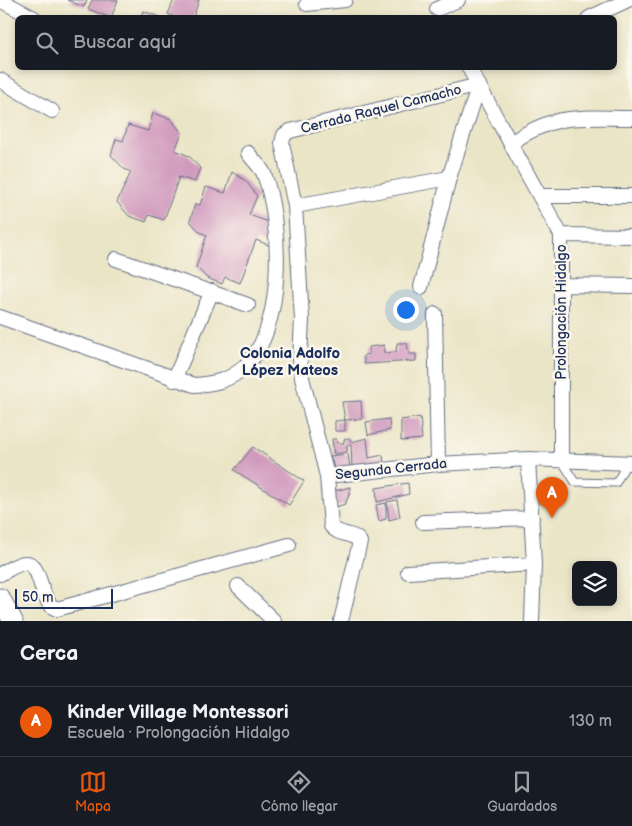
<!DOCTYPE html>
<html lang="es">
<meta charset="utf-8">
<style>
body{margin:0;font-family:"Balsamiq Sans",sans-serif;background:#20242c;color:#f1f3f6}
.controls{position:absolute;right:15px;bottom:15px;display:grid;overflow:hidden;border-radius:8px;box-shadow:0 2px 8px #0003}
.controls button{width:45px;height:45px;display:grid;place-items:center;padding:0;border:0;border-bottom:1px solid #363941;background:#171b24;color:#f1f3f6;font:25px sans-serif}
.scale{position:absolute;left:15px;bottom:12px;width:98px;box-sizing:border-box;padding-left:5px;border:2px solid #1b2f5e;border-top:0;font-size:14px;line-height:18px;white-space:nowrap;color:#1b2f5e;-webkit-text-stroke:4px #fbf7ec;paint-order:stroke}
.you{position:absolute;left:405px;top:309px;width:18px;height:18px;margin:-12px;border:4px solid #fff;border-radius:50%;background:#1a73e8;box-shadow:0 0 0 8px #1a73e833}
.badge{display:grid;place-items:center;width:32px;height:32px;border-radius:50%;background:#ea580c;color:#fff;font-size:16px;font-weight:700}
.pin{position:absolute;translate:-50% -41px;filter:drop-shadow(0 1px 2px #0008)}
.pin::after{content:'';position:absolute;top:26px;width:18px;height:15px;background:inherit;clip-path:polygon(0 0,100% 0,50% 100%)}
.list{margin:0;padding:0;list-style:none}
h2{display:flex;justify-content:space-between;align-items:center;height:65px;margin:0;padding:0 20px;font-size:21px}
h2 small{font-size:16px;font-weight:400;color:#9ea1a6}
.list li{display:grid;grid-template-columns:32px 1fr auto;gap:15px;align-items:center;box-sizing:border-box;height:70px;padding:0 20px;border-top:1px solid #363941}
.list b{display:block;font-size:19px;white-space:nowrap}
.list p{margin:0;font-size:16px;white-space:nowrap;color:#9ea1a6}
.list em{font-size:16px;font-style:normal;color:#9ea1a6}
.icon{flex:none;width:28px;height:28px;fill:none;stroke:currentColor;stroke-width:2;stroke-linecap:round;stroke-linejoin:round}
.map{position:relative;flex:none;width:632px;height:621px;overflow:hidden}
.search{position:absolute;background:#171b24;box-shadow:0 2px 8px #0003;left:15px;right:15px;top:15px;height:55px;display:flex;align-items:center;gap:12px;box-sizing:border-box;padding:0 18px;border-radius:8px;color:#9ea1a6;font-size:19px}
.sheet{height:135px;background:#171b24}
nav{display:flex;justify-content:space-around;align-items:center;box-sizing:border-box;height:70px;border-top:1px solid #363941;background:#171b24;font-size:14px;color:#9ea1a6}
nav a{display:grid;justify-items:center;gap:2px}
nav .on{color:#ea580c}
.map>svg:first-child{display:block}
.building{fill:#d099bd}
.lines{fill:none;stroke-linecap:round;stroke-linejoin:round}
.service-casing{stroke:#646f83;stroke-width:9}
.minor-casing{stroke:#646f83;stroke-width:16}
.secondary-casing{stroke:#646f83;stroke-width:21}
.service{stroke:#fff;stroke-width:7}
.minor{stroke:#fff;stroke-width:14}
.secondary{stroke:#fff;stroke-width:19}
.labels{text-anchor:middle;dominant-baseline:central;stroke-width:5;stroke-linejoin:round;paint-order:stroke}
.street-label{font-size:14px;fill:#1b2f5e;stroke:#fbf7ec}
.neighbourhood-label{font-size:15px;font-weight:bold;fill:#1b2f5e;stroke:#fbf7ec}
</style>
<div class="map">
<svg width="632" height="621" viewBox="0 0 632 621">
<rect width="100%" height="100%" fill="#fbf7ec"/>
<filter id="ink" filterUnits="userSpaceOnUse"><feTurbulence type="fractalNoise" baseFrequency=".02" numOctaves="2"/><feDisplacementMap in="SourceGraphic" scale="10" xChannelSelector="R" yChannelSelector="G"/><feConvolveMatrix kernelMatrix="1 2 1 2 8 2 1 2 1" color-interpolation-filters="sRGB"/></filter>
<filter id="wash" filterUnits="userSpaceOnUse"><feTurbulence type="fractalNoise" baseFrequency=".0096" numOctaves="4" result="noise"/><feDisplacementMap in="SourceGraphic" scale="20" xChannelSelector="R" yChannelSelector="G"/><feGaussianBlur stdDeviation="1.12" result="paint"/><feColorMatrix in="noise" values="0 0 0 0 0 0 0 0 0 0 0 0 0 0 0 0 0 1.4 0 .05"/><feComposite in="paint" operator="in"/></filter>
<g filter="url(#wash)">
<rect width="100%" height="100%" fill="#ebe5c7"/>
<g id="blocks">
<!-- building -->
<path class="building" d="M67 0H87L84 7Z
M92 0H118L111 18 88 9Z
M174 0H199L193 18H176L168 14Z
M143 11 160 17V18H140Z
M153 113 171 119 182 133 175 150 189 156 200 168 195 182 179 177 164 220 149 215 146 222 129 216 117 202 131 172 124 169 111 155 116 139 123 141 128 125 148 131Z
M232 172 246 181 257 196 249 215 269 222 271 246 256 240 240 283 225 277 222 284 207 278 196 267 207 235 200 232 190 221 195 204 200 205 206 187 225 193Z
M397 343H407L409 354H416V361L364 364V355L369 354V347L384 345V353L396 352Z
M361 401 362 419 345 420 342 402Z
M420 417 422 439 401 441V420Z
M389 419 390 430 368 435 366 422Z
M345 420V431H335V421Z
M350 438 351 442 367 438 369 458 383 455 384 464 352 468 351 445H347V452L334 454 332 439H336L337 443H344V439Z
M253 447 304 481 289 505 234 470Z
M348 454 350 468 335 470 330 456Z
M408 483 409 494 377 502 376 488Z
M350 487V493L345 504 336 507 335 491Z
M397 500 400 517 389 520 387 502Z
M386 503V519L379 521 376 505Z"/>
</g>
</g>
<g filter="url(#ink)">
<use href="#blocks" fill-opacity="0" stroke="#646f83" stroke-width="1"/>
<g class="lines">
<defs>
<path id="service" d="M561 460 575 482 616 483 627 463"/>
<path id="minor" d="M0 0 34 18
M307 4 345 0
M437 9 458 0
M589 18 628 0
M469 68 561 235V460
M0 80 52 111
M511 143C556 112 580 118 632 118
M540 196H632
M295 206 449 178
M561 235 632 236
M116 259 248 305
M561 285 632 286
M421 287 449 178 479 85
M435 314 438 464
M0 317 194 385C212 384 229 381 243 368 286 332 282 222 264 174 261 167 253 160 248 153
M174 380 212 291
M528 459 534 564 532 621
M327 476 438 464 528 459 632 463
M423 522 532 518
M408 572 534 564
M0 574C7 571 17 563 25 563 43 562 38 603 57 609L289 545
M238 586 274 621
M341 621 360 542C354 532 338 536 331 526L327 476 302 378 300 359 302 319 295 206 282 143 284 135 290 131 479 85"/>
<path id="secondary" d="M0 598 13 621"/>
</defs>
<!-- service casing -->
<use href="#service" class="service-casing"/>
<!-- minor casing -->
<use href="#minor" class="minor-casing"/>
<!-- secondary casing -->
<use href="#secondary" class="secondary-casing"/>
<!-- service -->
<use href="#service" class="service"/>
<!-- minor -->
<use href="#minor" class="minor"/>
<!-- secondary -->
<use href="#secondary" class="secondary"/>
</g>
</g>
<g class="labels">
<!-- street labels -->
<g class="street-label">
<text transform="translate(381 109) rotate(-14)">Cerrada Raquel Camacho</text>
<text transform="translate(561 312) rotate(-90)">Prolongación Hidalgo</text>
<text transform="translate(391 469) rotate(-6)">Segunda Cerrada</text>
</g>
<!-- neighbourhood labels -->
<g class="neighbourhood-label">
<text x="290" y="353">Colonia Adolfo<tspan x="290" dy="17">López Mateos</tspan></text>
</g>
</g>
</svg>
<div class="controls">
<button><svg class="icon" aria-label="layers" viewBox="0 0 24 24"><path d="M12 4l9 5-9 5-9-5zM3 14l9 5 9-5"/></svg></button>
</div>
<div class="scale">50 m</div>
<div class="you"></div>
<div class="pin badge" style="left:552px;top:518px">A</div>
<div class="search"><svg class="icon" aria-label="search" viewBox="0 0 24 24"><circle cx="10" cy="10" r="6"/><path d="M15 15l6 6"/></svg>Buscar aquí</div>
</div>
<section class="sheet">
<h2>Cerca<small></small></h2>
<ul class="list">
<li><span class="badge">A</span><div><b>Kinder Village Montessori</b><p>Escuela · Prolongación Hidalgo</p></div><em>130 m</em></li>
</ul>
</section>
<nav>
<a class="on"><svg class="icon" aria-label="map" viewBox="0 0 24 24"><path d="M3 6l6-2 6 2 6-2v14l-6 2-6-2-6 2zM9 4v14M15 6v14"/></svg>Mapa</a>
<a><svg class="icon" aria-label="directions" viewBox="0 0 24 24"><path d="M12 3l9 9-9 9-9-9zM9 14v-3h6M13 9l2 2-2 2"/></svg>Cómo llegar</a>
<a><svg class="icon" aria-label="saved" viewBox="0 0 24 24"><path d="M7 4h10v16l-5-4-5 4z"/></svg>Guardados</a>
</nav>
